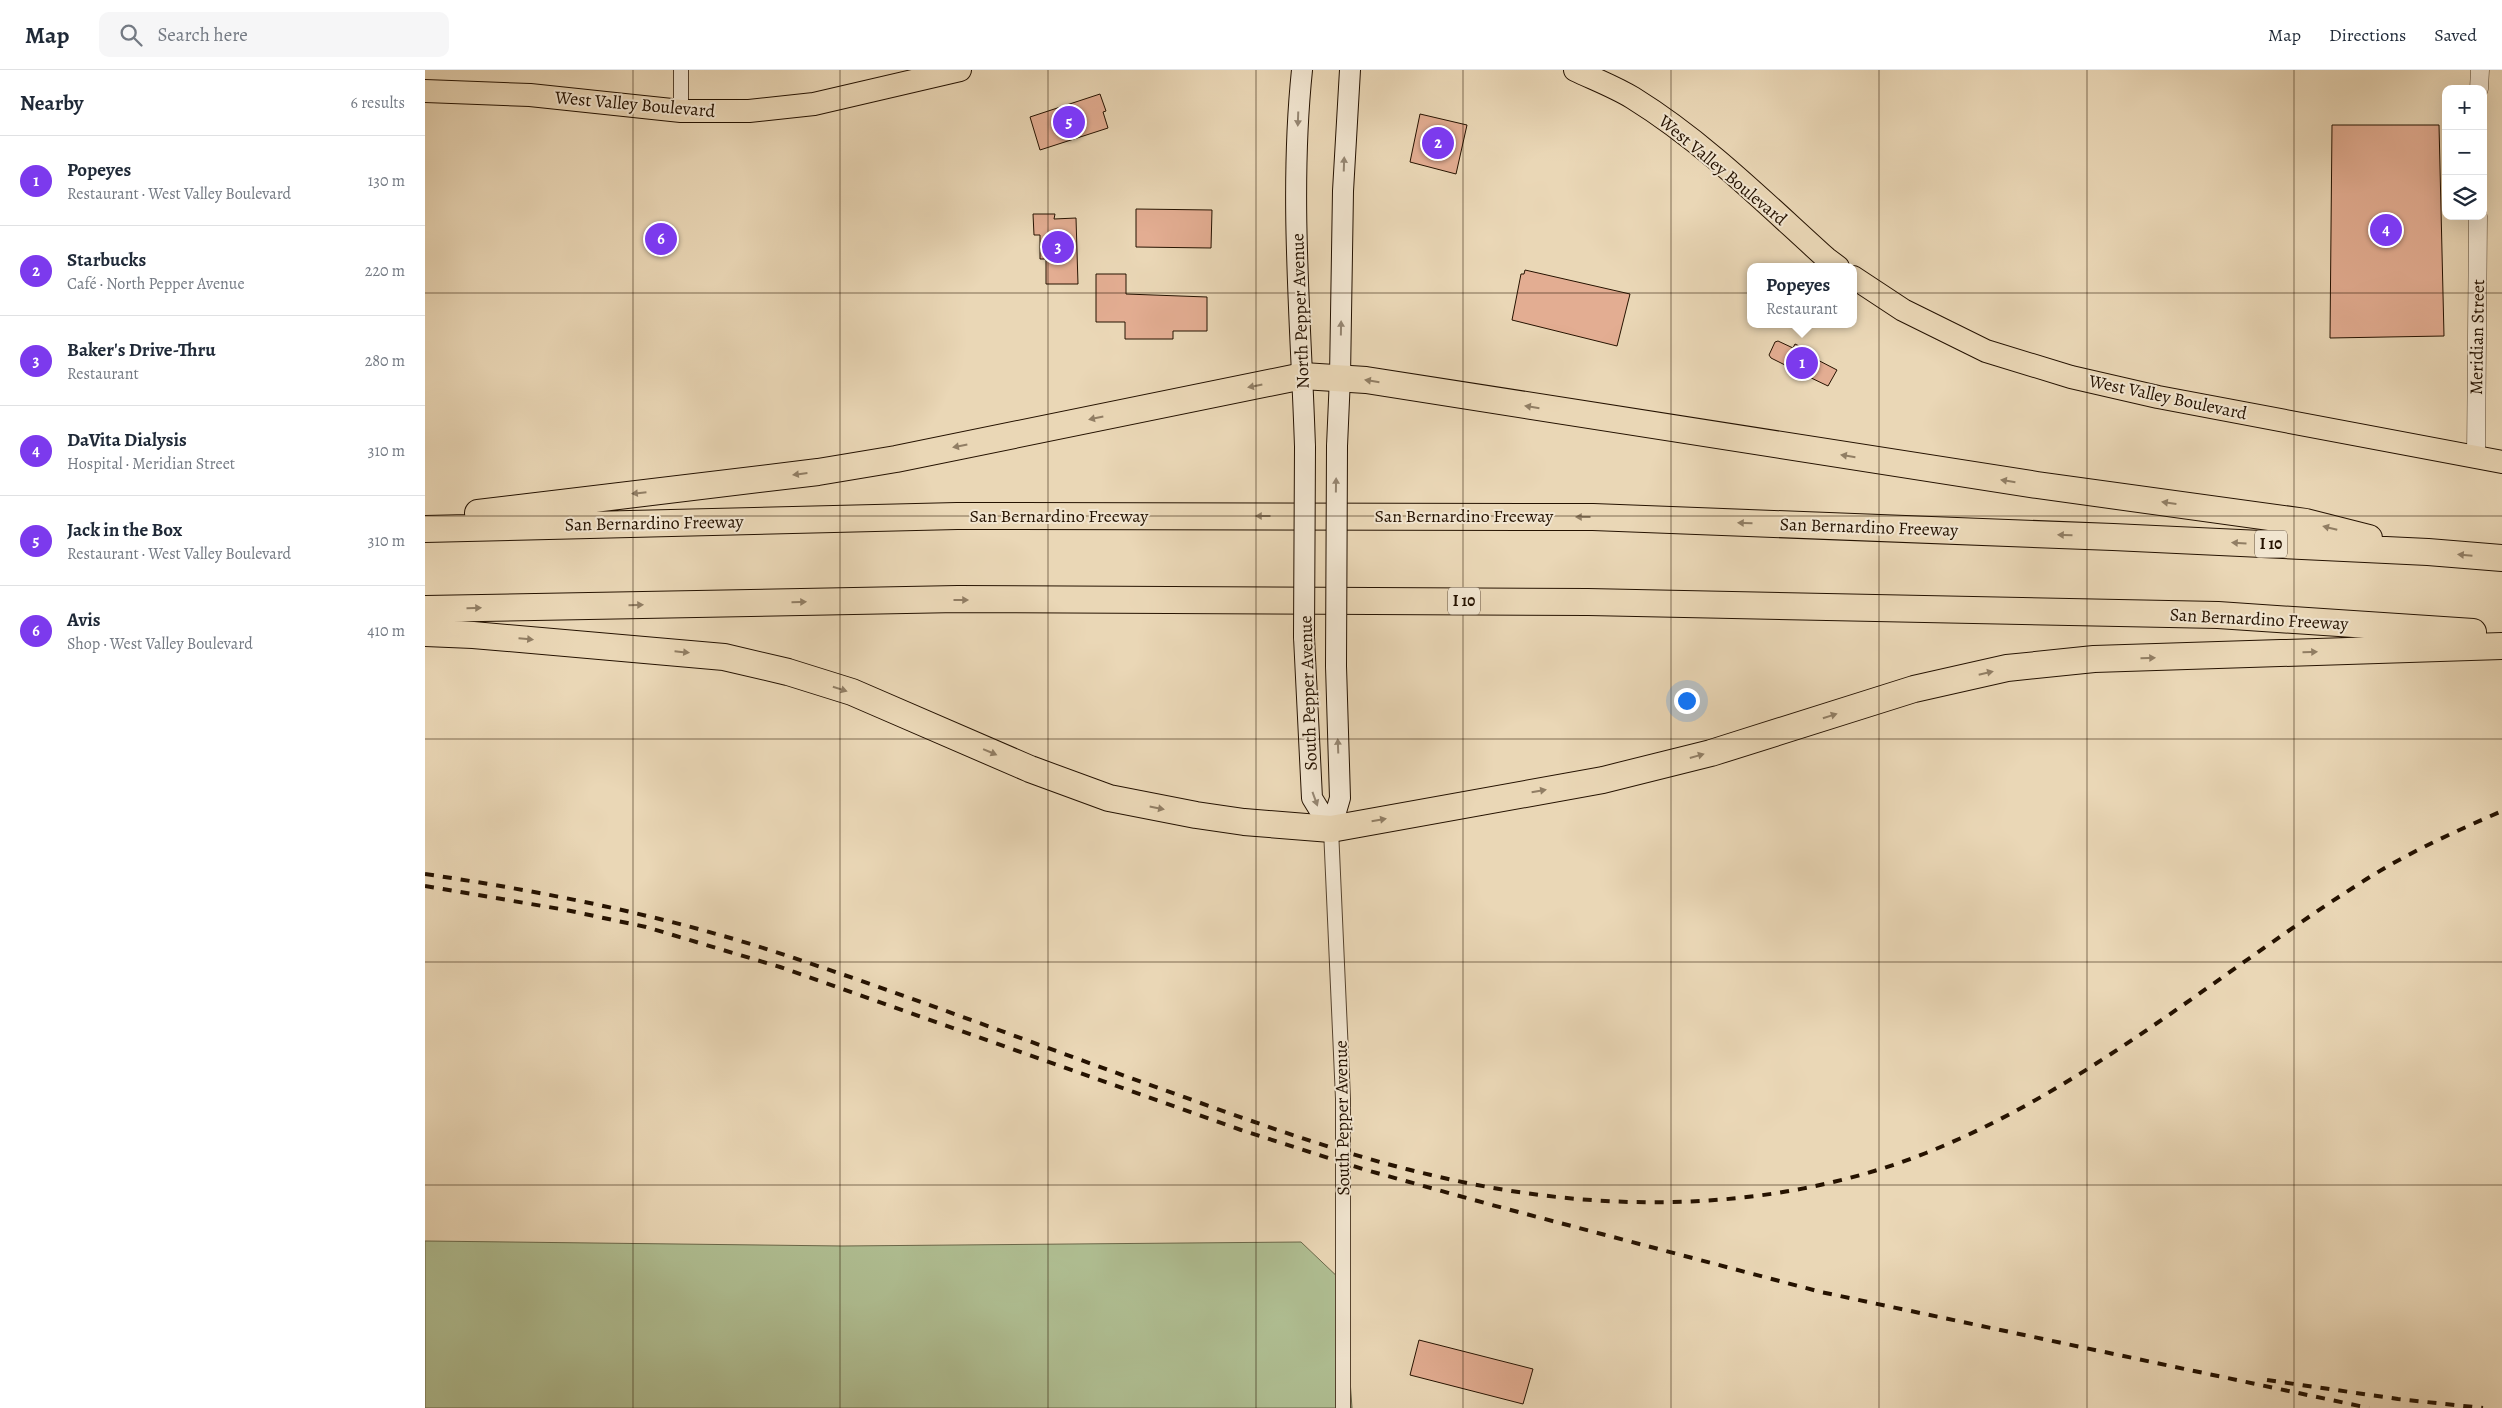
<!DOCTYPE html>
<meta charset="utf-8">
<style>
body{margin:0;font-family:Alegreya,serif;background:#f6f6f7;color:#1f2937}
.controls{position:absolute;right:15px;top:15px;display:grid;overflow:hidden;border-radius:10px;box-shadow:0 5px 20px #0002}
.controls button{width:45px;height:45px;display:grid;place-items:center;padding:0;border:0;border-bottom:1px solid #e0e1e3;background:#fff;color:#1f2937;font:25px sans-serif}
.you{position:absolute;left:1261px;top:630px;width:18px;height:18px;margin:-12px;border:4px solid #fff;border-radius:50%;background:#1a73e8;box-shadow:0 0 0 8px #1a73e833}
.badge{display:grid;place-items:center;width:32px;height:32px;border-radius:50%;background:#7c3aed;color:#fff;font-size:16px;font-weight:700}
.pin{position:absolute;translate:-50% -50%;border:2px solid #fff;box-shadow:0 1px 5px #0006}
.popup{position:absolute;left:1322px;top:193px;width:110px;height:65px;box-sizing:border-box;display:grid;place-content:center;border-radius:10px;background:#fff;filter:drop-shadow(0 1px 4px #0005);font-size:16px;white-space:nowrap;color:#747a83}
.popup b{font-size:19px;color:#1f2937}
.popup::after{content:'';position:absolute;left:50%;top:100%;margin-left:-10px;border:10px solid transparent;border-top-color:#fff}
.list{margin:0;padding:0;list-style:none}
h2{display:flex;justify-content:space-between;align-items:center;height:65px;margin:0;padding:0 20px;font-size:21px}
h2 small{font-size:16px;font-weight:400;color:#747a83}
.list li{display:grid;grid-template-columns:32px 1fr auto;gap:15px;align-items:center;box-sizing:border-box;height:90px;padding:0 20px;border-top:1px solid #e0e1e3}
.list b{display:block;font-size:19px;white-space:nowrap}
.list p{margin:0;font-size:16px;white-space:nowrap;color:#747a83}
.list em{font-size:16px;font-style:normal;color:#747a83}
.icon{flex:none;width:28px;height:28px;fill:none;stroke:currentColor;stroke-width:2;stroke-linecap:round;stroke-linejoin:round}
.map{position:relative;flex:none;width:2077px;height:1338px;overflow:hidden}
header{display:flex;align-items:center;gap:30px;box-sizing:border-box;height:70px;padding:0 25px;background:#fff;border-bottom:1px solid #e0e1e3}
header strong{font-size:24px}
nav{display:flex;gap:28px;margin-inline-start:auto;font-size:18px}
.search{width:350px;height:45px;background:#f6f6f7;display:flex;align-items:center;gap:12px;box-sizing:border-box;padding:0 18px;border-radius:10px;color:#747a83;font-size:19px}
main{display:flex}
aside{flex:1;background:#fff}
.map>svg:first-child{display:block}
.green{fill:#b0bf93;stroke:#6a684a}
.building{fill:#e3ad92;stroke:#251200}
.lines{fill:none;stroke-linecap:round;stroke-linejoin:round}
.minor-casing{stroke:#56432e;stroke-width:16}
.tertiary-casing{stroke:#56432e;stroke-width:19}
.secondary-casing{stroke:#251200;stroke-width:22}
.primary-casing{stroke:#251200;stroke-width:24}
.motorway-casing{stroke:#251200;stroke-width:28}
.minor{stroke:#f1e5d0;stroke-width:14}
.tertiary{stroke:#f1e5d0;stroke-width:18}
.secondary{stroke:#f1e5d0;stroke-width:20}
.primary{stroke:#ead7b6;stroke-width:22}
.motorway{stroke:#ead7b6;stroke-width:26}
.rail{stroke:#251200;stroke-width:4;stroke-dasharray:9 9;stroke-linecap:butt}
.minor-bridge-casing{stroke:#56432e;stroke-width:16;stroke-linecap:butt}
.secondary-bridge-casing{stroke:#251200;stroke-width:22;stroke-linecap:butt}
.minor-bridge{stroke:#f1e5d0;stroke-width:14}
.secondary-bridge{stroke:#f1e5d0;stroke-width:20}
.oneway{fill:#958672}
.oneway2{fill:#917e64}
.grid{fill:none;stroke:#251200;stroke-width:1;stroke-opacity:0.55}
.labels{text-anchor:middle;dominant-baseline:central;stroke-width:4;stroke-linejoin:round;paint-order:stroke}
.shield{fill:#f1e5d0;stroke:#62513e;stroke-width:1}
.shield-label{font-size:16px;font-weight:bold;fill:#251200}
.street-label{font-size:18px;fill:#251200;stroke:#f1e5d0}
</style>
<header>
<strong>Map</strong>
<div class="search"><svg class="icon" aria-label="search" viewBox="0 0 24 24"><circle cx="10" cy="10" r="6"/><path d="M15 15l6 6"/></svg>Search here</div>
<nav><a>Map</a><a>Directions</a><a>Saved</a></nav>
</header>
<main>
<aside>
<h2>Nearby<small>6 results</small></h2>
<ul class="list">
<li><span class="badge">1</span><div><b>Popeyes</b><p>Restaurant · West Valley Boulevard</p></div><em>130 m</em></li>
<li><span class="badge">2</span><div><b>Starbucks</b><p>Café · North Pepper Avenue</p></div><em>220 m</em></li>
<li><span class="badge">3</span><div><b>Baker's Drive-Thru</b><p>Restaurant</p></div><em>280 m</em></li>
<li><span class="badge">4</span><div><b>DaVita Dialysis</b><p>Hospital · Meridian Street</p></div><em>310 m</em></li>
<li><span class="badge">5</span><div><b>Jack in the Box</b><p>Restaurant · West Valley Boulevard</p></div><em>310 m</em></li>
<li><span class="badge">6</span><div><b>Avis</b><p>Shop · West Valley Boulevard</p></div><em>410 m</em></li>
</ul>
</aside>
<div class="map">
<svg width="2077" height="1338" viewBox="0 0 2077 1338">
<rect width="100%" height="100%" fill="#ead7b6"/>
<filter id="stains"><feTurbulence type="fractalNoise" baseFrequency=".004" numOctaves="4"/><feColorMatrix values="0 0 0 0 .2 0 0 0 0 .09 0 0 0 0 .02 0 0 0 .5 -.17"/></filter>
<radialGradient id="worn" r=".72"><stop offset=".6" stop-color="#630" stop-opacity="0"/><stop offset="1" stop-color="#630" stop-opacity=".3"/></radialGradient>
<!-- green -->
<path class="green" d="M0 1171 417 1176 876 1172 918 1212 927 1338H0Z"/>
<!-- building -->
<path class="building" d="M675 24 681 41 678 42 683 58 615 80 605 47Z
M995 44 1042 55 1031 104 985 92Z
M1907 55H2014L2019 266 1905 268Z
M711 139 787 140 786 178 711 177Z
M608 144H630L629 149 651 148 653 214H621V189H615V165H609Z
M1100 200 1205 224 1192 276 1087 250 1096 204H1099Z
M671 204H701V224L782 227V261H748V269H700V252H671Z
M1353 271 1368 278 1370 274 1387 282 1385 286 1412 300 1403 316 1380 305 1377 309 1364 302 1366 298 1346 288 1344 285 1350 272Z
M994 1270 1108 1299 1098 1334 985 1305Z"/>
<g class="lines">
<defs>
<path id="minor" d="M256 0V41
M906 759 918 1029
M918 1212V1338"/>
<path id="tertiary" d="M2054 19 2055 0
M2051 388 2053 146"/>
<path id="secondary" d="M877 0C864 125 876 252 880 377
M912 376 915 307 918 121 925 0
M879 567 887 728 906 759
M906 759 915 728 911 596"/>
<path id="primary" d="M1150 0C1169 9 1190 17 1208 28 1279 72 1339 132 1401 188L1413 197
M0 21 105 25 256 41H324L389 34 535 0
M1428 207 1478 240 1561 281 1646 307 1733 327 2077 392"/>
<path id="motorway" d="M53 443 393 402 471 389 878 306 941 310 1612 415 1881 452 1944 468
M0 459 532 446 1168 447 1688 467 2003 482 2077 488
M0 539 533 529 1163 532 1793 545 2048 562
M0 563 48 565 299 587 363 602 427 622 605 699 684 728 771 745 819 752 906 759 1178 710 1286 683 1489 619 1582 598 1669 589 2077 576"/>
</defs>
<!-- minor casing -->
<use href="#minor" class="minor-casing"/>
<!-- tertiary casing -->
<use href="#tertiary" class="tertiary-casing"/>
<!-- secondary casing -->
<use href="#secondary" class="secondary-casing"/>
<!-- primary casing -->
<use href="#primary" class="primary-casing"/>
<!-- motorway casing -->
<use href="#motorway" class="motorway-casing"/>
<!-- minor -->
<use href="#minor" class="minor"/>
<!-- tertiary -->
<use href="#tertiary" class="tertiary"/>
<!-- secondary -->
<use href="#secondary" class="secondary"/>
<!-- primary -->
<use href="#primary" class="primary"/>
<!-- motorway -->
<use href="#motorway" class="motorway"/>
<!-- rail -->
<path class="rail" d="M0 804C122 822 242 846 360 885 487 927 613 975 739 1020 827 1051 915 1084 1006 1105 1168 1144 1344 1145 1501 1083 1662 1019 1793 903 1937 812 1982 783 2029 762 2077 741
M0 816 141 840 221 857 355 897 816 1060 941 1100 1067 1135 1396 1222 1944 1338
M1842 1310 1973 1329 2058 1338"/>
<defs>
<path id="minor-bridge" d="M918 1029V1212"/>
<path id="secondary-bridge" d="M879 567 880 377
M911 596 912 376"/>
</defs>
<!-- minor-bridge casing -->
<use href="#minor-bridge" class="minor-bridge-casing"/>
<!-- secondary-bridge casing -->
<use href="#secondary-bridge" class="secondary-bridge-casing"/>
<!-- minor-bridge -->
<use href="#minor-bridge" class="minor-bridge"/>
<!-- secondary-bridge -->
<use href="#secondary-bridge" class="secondary-bridge"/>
</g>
<!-- one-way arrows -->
<defs><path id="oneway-solid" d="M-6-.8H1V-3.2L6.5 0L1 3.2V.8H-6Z" transform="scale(1.25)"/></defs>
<g class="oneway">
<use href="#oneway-solid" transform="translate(873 49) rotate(92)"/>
<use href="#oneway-solid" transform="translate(919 94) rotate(-88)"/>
<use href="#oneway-solid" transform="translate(916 258) rotate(-89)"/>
<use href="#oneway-solid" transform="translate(911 415) rotate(-89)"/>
<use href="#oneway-solid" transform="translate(913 676) rotate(-92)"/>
<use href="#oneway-solid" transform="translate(890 729) rotate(70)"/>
</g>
<g class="oneway2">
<use href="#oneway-solid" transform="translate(947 311) rotate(-171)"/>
<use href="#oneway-solid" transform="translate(830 316) rotate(169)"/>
<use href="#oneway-solid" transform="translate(1107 337) rotate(-171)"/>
<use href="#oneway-solid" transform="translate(671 348) rotate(168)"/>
<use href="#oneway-solid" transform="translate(535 376) rotate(169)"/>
<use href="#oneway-solid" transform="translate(1423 386) rotate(-171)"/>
<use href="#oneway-solid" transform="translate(375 404) rotate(173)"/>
<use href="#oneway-solid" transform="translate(1583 411) rotate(-171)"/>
<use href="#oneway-solid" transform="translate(214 423) rotate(174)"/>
<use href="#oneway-solid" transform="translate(1744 433) rotate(-172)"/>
<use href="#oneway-solid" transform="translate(838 446) rotate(-180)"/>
<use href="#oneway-solid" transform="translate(1158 447) rotate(-180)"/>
<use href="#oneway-solid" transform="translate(1320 453) rotate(-178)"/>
<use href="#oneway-solid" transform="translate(1905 458) rotate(-166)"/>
<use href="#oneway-solid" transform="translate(1640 465) rotate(-178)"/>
<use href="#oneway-solid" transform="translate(1814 473) rotate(-177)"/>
<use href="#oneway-solid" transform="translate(2040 485) rotate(-175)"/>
<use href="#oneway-solid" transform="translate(536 530)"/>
<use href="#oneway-solid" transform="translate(374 532) rotate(-1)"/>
<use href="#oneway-solid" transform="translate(211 535) rotate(-1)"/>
<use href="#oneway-solid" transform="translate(49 538) rotate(-1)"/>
<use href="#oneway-solid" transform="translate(101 569) rotate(5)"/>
<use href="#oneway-solid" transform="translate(257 582) rotate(6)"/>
<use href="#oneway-solid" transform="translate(1885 582) rotate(-2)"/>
<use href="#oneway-solid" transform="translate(1723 588) rotate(-2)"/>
<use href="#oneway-solid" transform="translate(1561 603) rotate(-13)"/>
<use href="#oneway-solid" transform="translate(415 619) rotate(18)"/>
<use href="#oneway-solid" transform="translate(1405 646) rotate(-18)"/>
<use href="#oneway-solid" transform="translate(565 682) rotate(23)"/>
<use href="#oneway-solid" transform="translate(1272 686) rotate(-16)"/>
<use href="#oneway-solid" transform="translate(1114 721) rotate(-10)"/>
<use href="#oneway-solid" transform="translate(732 738) rotate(11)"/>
<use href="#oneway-solid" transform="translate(954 750) rotate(-10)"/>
</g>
<!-- grid -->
<path class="grid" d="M208 0V1338M415 0V1338M623 0V1338M831 0V1338M1038 0V1338M1246 0V1338M1454 0V1338M1662 0V1338M1869 0V1338M0 223H2077M0 446H2077M0 669H2077M0 892H2077M0 1115H2077"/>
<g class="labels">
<!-- shield labels -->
<g class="shield">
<rect x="1830" y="460.5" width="32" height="27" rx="4"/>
<rect x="1023" y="517.5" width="32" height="27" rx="4"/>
</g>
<g class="shield-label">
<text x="1846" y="474">I 10</text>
<text x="1039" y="531">I 10</text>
</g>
<!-- street labels -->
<g class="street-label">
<text transform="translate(210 34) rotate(5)">West Valley Boulevard</text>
<text transform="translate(1298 100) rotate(40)">West Valley Boulevard</text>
<text transform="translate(875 241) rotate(-92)">North Pepper Avenue</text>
<text transform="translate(2052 267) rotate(-89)">Meridian Street</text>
<text transform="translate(1743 327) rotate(12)">West Valley Boulevard</text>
<text x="634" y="446">San Bernardino Freeway</text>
<text x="1039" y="446">San Bernardino Freeway</text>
<text transform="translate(229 453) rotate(-1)">San Bernardino Freeway</text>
<text transform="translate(1444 457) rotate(2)">San Bernardino Freeway</text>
<text transform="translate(1834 549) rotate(3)">San Bernardino Freeway</text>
<text transform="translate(883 623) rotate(-92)">South Pepper Avenue</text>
<text transform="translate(917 1048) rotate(-91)">South Pepper Avenue</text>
</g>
</g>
<rect width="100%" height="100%" filter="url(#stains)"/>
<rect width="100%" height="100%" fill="url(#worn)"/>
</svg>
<div class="controls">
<button>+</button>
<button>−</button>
<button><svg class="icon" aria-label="layers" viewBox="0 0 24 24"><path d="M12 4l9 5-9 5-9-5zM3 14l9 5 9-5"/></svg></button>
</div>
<div class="you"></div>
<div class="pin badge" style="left:1377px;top:293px">1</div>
<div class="popup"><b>Popeyes</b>Restaurant</div>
<div class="pin badge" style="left:1013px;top:73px">2</div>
<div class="pin badge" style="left:633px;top:177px">3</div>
<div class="pin badge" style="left:1961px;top:160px">4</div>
<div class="pin badge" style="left:644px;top:52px">5</div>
<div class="pin badge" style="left:236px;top:169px">6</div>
</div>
</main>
